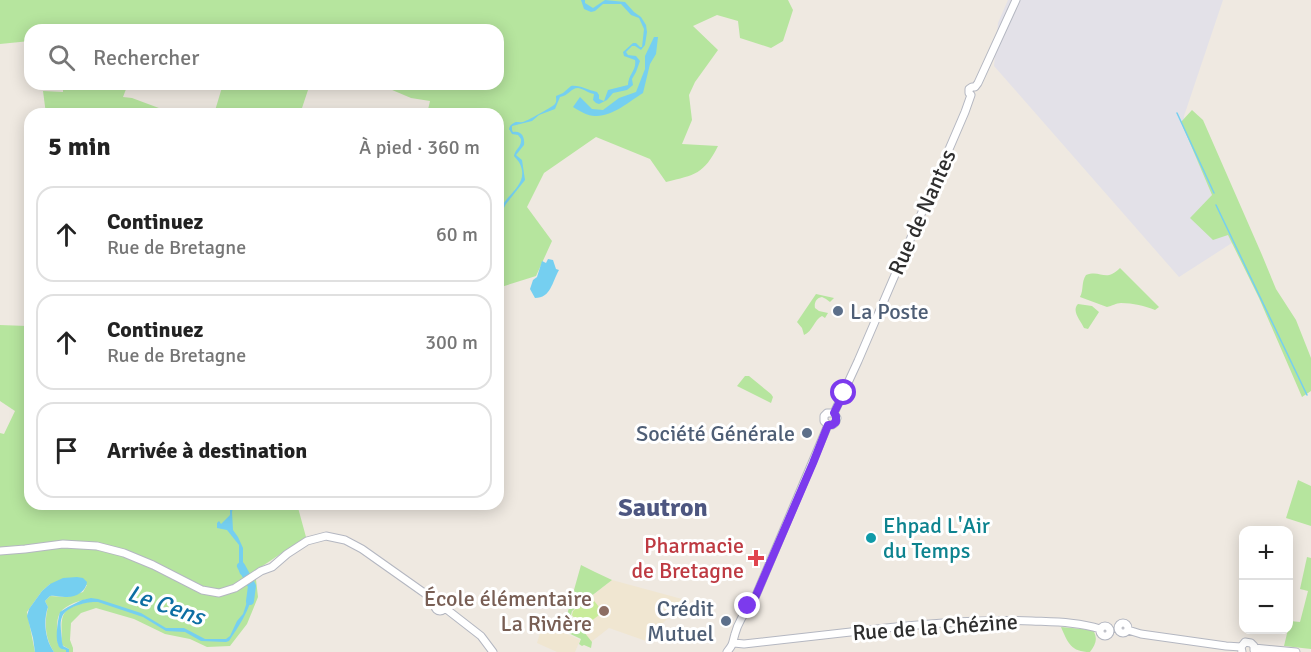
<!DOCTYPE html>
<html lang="fr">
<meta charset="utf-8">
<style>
body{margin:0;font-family:Signika,sans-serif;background:#f6f6f6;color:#222}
.controls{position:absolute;right:18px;bottom:18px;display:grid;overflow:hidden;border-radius:12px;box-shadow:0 3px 15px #0003}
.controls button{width:54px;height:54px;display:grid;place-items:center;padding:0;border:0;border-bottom:2px solid #e0e0e0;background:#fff;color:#222;font:30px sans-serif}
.stop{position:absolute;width:18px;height:18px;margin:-14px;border:4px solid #7c3aed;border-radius:50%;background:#fff}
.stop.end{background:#7c3aed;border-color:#fff;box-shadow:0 2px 6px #0008}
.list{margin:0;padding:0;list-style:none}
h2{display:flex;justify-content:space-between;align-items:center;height:78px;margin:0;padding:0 24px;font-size:26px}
h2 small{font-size:20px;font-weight:400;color:#767676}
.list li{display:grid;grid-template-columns:39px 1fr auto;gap:18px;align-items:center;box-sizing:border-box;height:96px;margin:0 12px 12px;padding:0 12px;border:2px solid #e0e0e0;border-radius:18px}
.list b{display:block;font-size:22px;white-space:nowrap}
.list p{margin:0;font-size:20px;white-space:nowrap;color:#767676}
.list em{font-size:20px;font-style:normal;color:#767676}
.icon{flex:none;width:33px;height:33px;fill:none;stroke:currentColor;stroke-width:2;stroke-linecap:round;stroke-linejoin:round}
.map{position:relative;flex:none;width:1311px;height:652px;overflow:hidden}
.search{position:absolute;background:#fff;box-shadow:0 3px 15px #0003;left:24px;top:24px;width:480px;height:66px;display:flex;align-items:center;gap:15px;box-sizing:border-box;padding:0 21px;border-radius:18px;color:#767676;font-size:22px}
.panel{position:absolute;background:#fff;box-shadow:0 3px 15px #0003;left:24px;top:108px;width:480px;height:402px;border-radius:18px}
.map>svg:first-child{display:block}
.industrial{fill:#e3e1e8}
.education{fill:#f0e6d1}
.green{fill:#b6e59e}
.pitch{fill:#c9ec9a}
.water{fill:#75cff0}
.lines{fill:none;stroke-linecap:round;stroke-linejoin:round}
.stream{stroke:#75cff0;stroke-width:1.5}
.river{stroke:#75cff0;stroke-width:8}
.secondary-casing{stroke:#b4b7c1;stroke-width:9}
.secondary{stroke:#fff;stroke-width:7}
.route{stroke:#7c3aed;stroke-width:8}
.service-dot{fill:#5c6f8a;stroke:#fff;stroke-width:2}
.culture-dot{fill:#0f9aa8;stroke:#fff;stroke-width:2}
.health-dot{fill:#e0444e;stroke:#fff;stroke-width:2}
.education-dot{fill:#8d6e63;stroke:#fff;stroke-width:2}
.labels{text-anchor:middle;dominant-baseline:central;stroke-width:6;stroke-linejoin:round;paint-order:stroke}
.street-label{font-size:22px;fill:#2e2e2e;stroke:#fff}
.service-label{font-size:22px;fill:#4e5e75;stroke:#fff;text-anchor:end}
.culture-label{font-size:22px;fill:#0d838f;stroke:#fff;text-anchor:start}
.health-label{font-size:22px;fill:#be3a42;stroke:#fff;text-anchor:end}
.education-label{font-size:22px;fill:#785e54;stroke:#fff;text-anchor:end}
.water-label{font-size:24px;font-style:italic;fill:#0d6fa3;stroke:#fff}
.quarter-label{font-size:26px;font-weight:bold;fill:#4d5680;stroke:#fff}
</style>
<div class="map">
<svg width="1311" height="652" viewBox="0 0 1311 652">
<rect width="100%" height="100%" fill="#efe9e1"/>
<!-- industrial -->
<path class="industrial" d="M1008 0H1223L1184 116V128L1235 241 1179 277 994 66 998 23Z"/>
<!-- education -->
<path class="education" d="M612 580 682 599V603L646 641 609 628 591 642 572 615 573 611Z
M543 623 580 640 575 652H557L537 643Z"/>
<!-- green -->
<path class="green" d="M0 0H788L793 10 783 41 771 48 740 38 738 21 717 15 693 26 718 50 695 82 689 95 692 120 682 144 718 146C704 174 695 175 666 182L650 159 596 137 544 173 527 207 552 241 536 276 498 288V114H427L430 101 411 98 378 84H498V30H174L154 24 151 30H30V41L0 44Z
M63 84H128L123 97 132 98 175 114H46L43 91 63 92Z
M223 84H310L300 114H214Z
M1192 110 1203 120 1262 255 1276 289 1296 320 1311 358V391L1302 397 1259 298 1228 235 1213 240 1190 218 1212 195 1181 122Z
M28 268H30V504H297L306 537 255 571 258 597 247 624 230 646 207 647 190 639 165 634 134 619 96 608 81 613 71 623 70 640 73 648V652H69V649L62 645V642C61 616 59 608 88 602L90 599C81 600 66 604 60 613 57 618 57 625 57 631 58 640 56 647 66 650V652H54C45 639 44 622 48 607L45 601 50 596 67 597 83 592 87 585 50 584 42 591 27 612 35 652H0V433L4 434 15 411 0 401V325L27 326Z
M1120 268 1159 307 1155 310C1145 306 1133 303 1121 303 1116 303 1112 306 1107 307L1080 297C1084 290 1081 282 1086 275 1101 269 1105 283 1120 268Z
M816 294 834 298 830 302 826 299 822 297C816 298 814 303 815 308L819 311 828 313 825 318 822 316C814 320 813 331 804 335L802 328 797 322Z
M1078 304 1092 306 1099 312 1088 329 1084 328C1081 321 1071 311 1078 304Z
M745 376H749L771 394 773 397 771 403 737 386Z
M1298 480 1311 486V526L1286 518Z
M1307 557 1311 558V649L1284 646 1290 621 1300 622 1308 591 1300 589Z
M581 565 595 572 612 580 572 611 571 615 572 617 592 642 591 648 584 645 582 646 579 644 581 639 564 631 565 622Z
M1061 627 1093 630C1098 639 1096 644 1090 652 1071 652 1068 643 1061 627Z"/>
<!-- pitch -->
<path class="pitch" d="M591 597 603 612 582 628 572 615 573 611Z"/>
<!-- water -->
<path class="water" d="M581 0H585V3L593 8 605 0 625 2 634 12 641 17 646 25 647 32 645 45 641 50 635 46H632L626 52 628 55 636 56 640 61 636 72 632 79 633 85 627 90 613 93 607 100 599 104 596 103 593 100 594 94C588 93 584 89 578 88 571 88 568 96 560 97L555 109 539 115 532 121 512 126V130L513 132C522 130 525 138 524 145L516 155 522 160 525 180 506 204 498 219C498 196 531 188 520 164 519 161 516 159 514 156 515 149 522 147 521 139L518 135 512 134 509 129 510 126C517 120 516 123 523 122 525 122 552 107 554 105 557 102 556 100 556 96L563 93 571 86C581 85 587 90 597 92L599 95V99L604 101 608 90 628 85C628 75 637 70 635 60L624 56 623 52 633 43H636L640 47H642L644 29 639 18 631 15 621 4H603L595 11 591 12 584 9Z
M654 37H658L656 54 650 64 643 93C630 101 612 117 595 116 588 116 579 111 573 107L580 97 592 109 603 110 619 98 636 92 645 69V56Z
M548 259 553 260 556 269 559 270C552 282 551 298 535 298L530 289 533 280 537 277 542 261 546 263Z
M230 504H234L232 512 233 530 238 537 243 548V564L246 575 244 576 240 574 239 570V545L227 530 217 528V523L219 521 221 524 230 515Z
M77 577 83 578 87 582C86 592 75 598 65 597 60 597 55 595 50 596L45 601 48 607C43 621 45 640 54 652H35L33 638 27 616 29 609 42 591 50 584 63 578Z
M249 592 253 593C249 611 239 626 229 641L226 642 201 641 185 632 166 631 143 617 98 602C88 601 66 606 62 617 59 624 62 635 62 642L63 646 69 649V652H66V650C62 649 59 649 58 644 55 638 58 619 60 612L68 607 82 600 91 598 98 599 141 613 166 628H184L205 639H226L230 636 237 621 243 614 246 605Z"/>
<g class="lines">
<!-- stream -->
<path class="stream" d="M1177 113 1214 193
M1216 205 1307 395"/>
<!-- river -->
<path class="river" d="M241 566 252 586 250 601"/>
<defs>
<path id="secondary" d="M834 413 858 361 965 112 971 95 969 93V89L972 87H975L978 83 1016 0
M828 425 824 421V416L827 413H834
M828 425C833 426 836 423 837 418L834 413
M0 551 25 549 63 544 97 546 124 553 153 565 202 590 219 593 235 588 261 571 272 567 287 554 307 541 326 536 345 540 362 549 437 602
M435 606a5 5 0 1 1 10 0a5 5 0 1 1-10 0Z
M445 608 481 636 493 652
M1118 628a5 5 0 1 1 10 0a5 5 0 1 1-10 0Z
M1100 631a5 5 0 1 1 10 0a5 5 0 1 1-10 0Z
M1128 630 1141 634 1226 646 1241 647
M734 643 744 644C791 639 838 633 886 628 934 623 983 619 1032 621 1054 622 1079 622 1100 629
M1254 648 1296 652
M727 652C734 643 732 644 735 634 738 622 746 610 754 600L828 425
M1242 652 1241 647 1245 642 1251 643 1254 646V650"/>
</defs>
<!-- secondary casing -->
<use href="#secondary" class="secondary-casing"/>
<!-- secondary -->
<use href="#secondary" class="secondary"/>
</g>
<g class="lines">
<!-- route -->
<path class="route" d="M748 606 754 600 813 463 828 425H832L836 422V416L834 413 844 393"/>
</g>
<!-- markers -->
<g class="service-dot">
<circle cx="838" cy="311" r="6"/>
<circle cx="807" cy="433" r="6"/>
<circle cx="726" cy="621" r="6"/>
</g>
<circle class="culture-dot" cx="871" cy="538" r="6"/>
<path class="health-dot" d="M753 549h6v6h6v6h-6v6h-6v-6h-6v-6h6z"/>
<circle class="education-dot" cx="604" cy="611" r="6"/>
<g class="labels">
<!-- street labels -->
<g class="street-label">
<text transform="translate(922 212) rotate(-66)">Rue de Nantes</text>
<text transform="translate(935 627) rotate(-4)">Rue de la Chézine</text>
</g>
<!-- service labels -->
<g class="service-label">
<text x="850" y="311" text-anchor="start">La Poste</text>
<text x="795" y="433">Société Générale</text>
<text x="714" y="608">Crédit<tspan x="714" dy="25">Mutuel</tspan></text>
</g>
<!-- culture labels -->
<g class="culture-label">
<text x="883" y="525">Ehpad L'Air<tspan x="883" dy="25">du Temps</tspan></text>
</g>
<!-- health labels -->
<g class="health-label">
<text x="744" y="545">Pharmacie<tspan x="744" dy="25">de Bretagne</tspan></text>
</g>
<!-- education labels -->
<g class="education-label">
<text x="592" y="598">École élémentaire<tspan x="592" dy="25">La Rivière</tspan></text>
</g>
<!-- water labels -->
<g class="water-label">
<text transform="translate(166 605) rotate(19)">Le Cens</text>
</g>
<!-- quarter labels -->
<g class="quarter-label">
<text x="663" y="508">Sautron</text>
</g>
</g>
</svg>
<div class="controls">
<button>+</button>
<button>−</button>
</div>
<div class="stop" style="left:844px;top:393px"></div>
<div class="stop end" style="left:748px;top:606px"></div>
<div class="search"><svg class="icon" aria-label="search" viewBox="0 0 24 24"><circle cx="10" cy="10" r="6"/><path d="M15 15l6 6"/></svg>Rechercher</div>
<section class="panel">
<h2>5 min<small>À pied · 360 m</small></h2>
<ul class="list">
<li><svg class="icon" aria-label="ahead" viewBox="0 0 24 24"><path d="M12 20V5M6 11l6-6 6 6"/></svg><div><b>Continuez</b><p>Rue de Bretagne</p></div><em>60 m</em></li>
<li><svg class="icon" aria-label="ahead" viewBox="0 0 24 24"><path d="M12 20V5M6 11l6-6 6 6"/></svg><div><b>Continuez</b><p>Rue de Bretagne</p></div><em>300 m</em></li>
<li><svg class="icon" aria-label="arrive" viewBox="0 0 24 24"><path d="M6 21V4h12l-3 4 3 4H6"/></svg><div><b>Arrivée à destination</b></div></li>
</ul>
</section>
</div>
